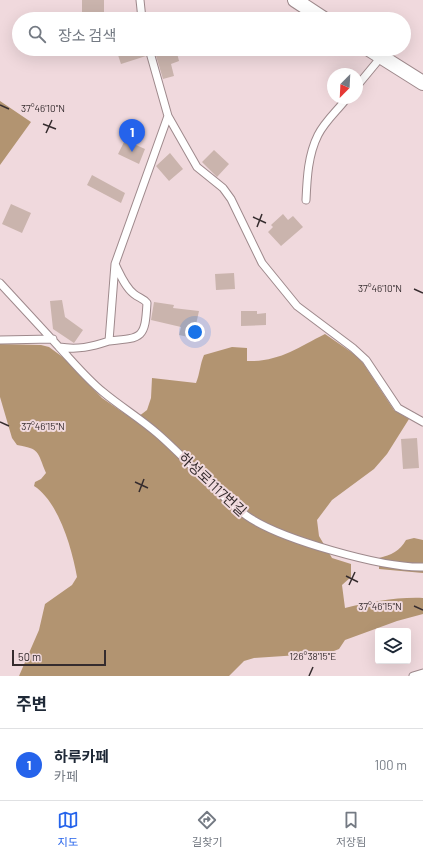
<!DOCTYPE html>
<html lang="ko">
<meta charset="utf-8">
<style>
body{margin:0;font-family:Barlow,"Noto Sans KR",sans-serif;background:#f2f2f3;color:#1f2937}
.controls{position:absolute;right:12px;bottom:12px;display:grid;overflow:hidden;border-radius:4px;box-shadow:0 4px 16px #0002}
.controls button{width:36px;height:36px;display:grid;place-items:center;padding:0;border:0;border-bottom:1px solid #e0e1e3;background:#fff;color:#1f2937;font:20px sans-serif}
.compass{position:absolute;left:327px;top:68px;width:36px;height:36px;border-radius:50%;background:#fff;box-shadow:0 4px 16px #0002;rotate:204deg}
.scale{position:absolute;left:12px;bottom:10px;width:94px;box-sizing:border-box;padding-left:4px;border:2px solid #352c2e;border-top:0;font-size:11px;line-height:14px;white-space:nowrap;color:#352c2e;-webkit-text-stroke:3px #f0d9dd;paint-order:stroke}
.you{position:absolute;left:195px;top:332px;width:14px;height:14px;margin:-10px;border:3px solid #fff;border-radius:50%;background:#1a73e8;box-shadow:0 0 0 6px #1a73e833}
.badge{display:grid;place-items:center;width:26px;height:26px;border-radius:50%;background:#2563eb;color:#fff;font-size:13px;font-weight:700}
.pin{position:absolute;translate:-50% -33px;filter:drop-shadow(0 1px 2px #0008)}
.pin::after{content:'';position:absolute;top:21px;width:14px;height:12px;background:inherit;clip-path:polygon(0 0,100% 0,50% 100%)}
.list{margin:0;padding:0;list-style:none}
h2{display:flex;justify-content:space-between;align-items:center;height:52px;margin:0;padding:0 16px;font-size:17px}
h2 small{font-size:13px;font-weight:400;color:#747a83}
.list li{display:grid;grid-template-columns:26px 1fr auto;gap:12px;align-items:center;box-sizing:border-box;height:72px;padding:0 16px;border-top:1px solid #e0e1e3}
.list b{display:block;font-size:15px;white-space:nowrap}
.list p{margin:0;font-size:13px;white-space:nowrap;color:#747a83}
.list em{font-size:13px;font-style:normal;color:#747a83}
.icon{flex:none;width:22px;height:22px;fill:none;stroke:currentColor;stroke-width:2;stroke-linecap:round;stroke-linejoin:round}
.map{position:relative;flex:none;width:423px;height:676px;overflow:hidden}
.search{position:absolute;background:#fff;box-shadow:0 4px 16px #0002;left:12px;right:12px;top:12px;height:44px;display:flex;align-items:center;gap:10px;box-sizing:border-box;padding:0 14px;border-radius:22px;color:#747a83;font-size:15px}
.sheet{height:124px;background:#fff}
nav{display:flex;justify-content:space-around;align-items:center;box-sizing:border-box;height:56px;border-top:1px solid #e0e1e3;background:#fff;font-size:11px;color:#747a83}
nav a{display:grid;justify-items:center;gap:2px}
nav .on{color:#2563eb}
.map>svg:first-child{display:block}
.forest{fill:#b29471}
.building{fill:#cab4ad}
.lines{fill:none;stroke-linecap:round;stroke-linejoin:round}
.service-casing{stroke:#9e898c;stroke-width:9}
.minor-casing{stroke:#9e898c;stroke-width:16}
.service{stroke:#fff;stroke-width:7}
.minor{stroke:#fff;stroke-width:14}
.ticks{fill:none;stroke:#352c2e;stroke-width:1.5}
.labels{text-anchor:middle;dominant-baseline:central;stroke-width:4;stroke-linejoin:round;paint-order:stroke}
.street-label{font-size:14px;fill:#352c2e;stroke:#f0d9dd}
.ticks-label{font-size:10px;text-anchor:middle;fill:#352c2e;stroke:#f0d9dd;stroke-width:4;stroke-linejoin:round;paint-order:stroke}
</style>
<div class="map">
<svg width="423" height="676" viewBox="0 0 423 676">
<rect width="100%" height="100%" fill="#f0d9dd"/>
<!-- forest -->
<path class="forest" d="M0 101 31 122 0 165Z
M325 334 354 354 363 363 394 410 409 419 387 454 374 469 332 500 317 520 319 536 332 558 351 564V577L342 585 345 608C372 602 395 597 423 598V614L397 621 345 640 339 649 329 653 254 658 244 661 229 676H19L39 630 45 604 72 585 77 577C72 549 59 502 34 486L35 482 41 479 46 473C37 451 40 449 17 445L12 438 0 397V344L41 345 49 347 64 358 102 398 134 420 147 410 151 398 152 378 196 383C200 373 200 364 204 355L232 347 247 348V361C279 362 297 348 325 334Z
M414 538 423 540V573L379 569V558C391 555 400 551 406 540Z"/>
<!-- building -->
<path class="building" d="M82 0H104V15L82 14Z
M116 49H144L146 56 121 64Z
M154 49H176L179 61 171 64 174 76 163 79Z
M125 140 145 149 139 164 118 154Z
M214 150 229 164 217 177 202 162Z
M170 153 183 169 169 181 156 166Z
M92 175 125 193 121 203 87 185Z
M11 204 31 213 22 233 2 224Z
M283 214 288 220 293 216 303 227 281 246 268 232 273 227 271 225Z
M234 273 235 289 216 290 215 274Z
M62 300 65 317 83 330 74 343 53 329 50 301Z
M154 302 174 305 173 308 199 311 193 338 179 335 181 327 151 320Z
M241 311H257V314L266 313V325L241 326Z
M417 438 419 468 403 469 401 439Z"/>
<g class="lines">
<defs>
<path id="service" d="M140 0 142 19
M149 49 168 116 197 167 223 188 231 199 262 263 297 306 353 348 366 360 398 408 423 422
M357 86 381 57
M306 200C307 178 308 155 318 135 325 121 338 110 347 98
M115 264 109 341C143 338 145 338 147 303 143 298 139 298 134 294 125 287 120 274 115 264L168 116
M0 283 59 347C78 350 91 347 109 341
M0 340 53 339
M59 347C73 362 87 379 103 392 121 407 141 419 158 434 189 461 214 492 247 516 280 539 382 568 423 567
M413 676 423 673"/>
<path id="minor" d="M295 0 324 19
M369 49 423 83"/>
</defs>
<!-- service casing -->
<use href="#service" class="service-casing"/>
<!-- minor casing -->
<use href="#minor" class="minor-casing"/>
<!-- service -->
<use href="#service" class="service"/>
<!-- minor -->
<use href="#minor" class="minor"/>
</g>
<!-- ticks -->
<path class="ticks" d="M0 105 9 109M43 124 56 129M46 133 52 120M253 217 266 223M257 227 262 214M414 289 423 293M0 422 9 426M135 482 148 488M139 492 144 479M346 576 358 582M349 585 355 572M414 606 423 610M309 676 313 667"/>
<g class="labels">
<!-- street labels -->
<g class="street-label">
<text transform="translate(213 484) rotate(43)">하성로1117번길</text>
</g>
</g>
<g class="ticks-label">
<text x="43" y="112">37°46'10"N</text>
<text x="380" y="292">37°46'10"N</text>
<text x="43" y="430">37°46'15"N</text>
<text x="380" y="610">37°46'15"N</text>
<text x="313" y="660">126°38'15"E</text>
</g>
</svg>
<div class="controls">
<button><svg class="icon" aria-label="layers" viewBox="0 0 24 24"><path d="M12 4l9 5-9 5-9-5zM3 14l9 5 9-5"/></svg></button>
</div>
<svg class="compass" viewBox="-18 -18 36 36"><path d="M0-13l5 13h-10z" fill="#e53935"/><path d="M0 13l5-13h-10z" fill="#747a83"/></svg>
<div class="scale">50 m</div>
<div class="you"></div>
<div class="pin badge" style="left:132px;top:152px">1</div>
<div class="search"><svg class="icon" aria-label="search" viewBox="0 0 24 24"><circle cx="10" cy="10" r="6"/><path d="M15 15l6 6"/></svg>장소 검색</div>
</div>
<section class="sheet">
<h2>주변<small></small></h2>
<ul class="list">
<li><span class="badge">1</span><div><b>하루카페</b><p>카페</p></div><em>100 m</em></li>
</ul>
</section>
<nav>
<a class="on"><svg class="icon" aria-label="map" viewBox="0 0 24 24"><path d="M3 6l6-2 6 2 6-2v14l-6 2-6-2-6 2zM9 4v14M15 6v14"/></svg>지도</a>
<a><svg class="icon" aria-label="directions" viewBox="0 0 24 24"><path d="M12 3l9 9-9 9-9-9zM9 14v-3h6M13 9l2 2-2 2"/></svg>길찾기</a>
<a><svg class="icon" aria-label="saved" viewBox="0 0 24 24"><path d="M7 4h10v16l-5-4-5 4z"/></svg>저장됨</a>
</nav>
